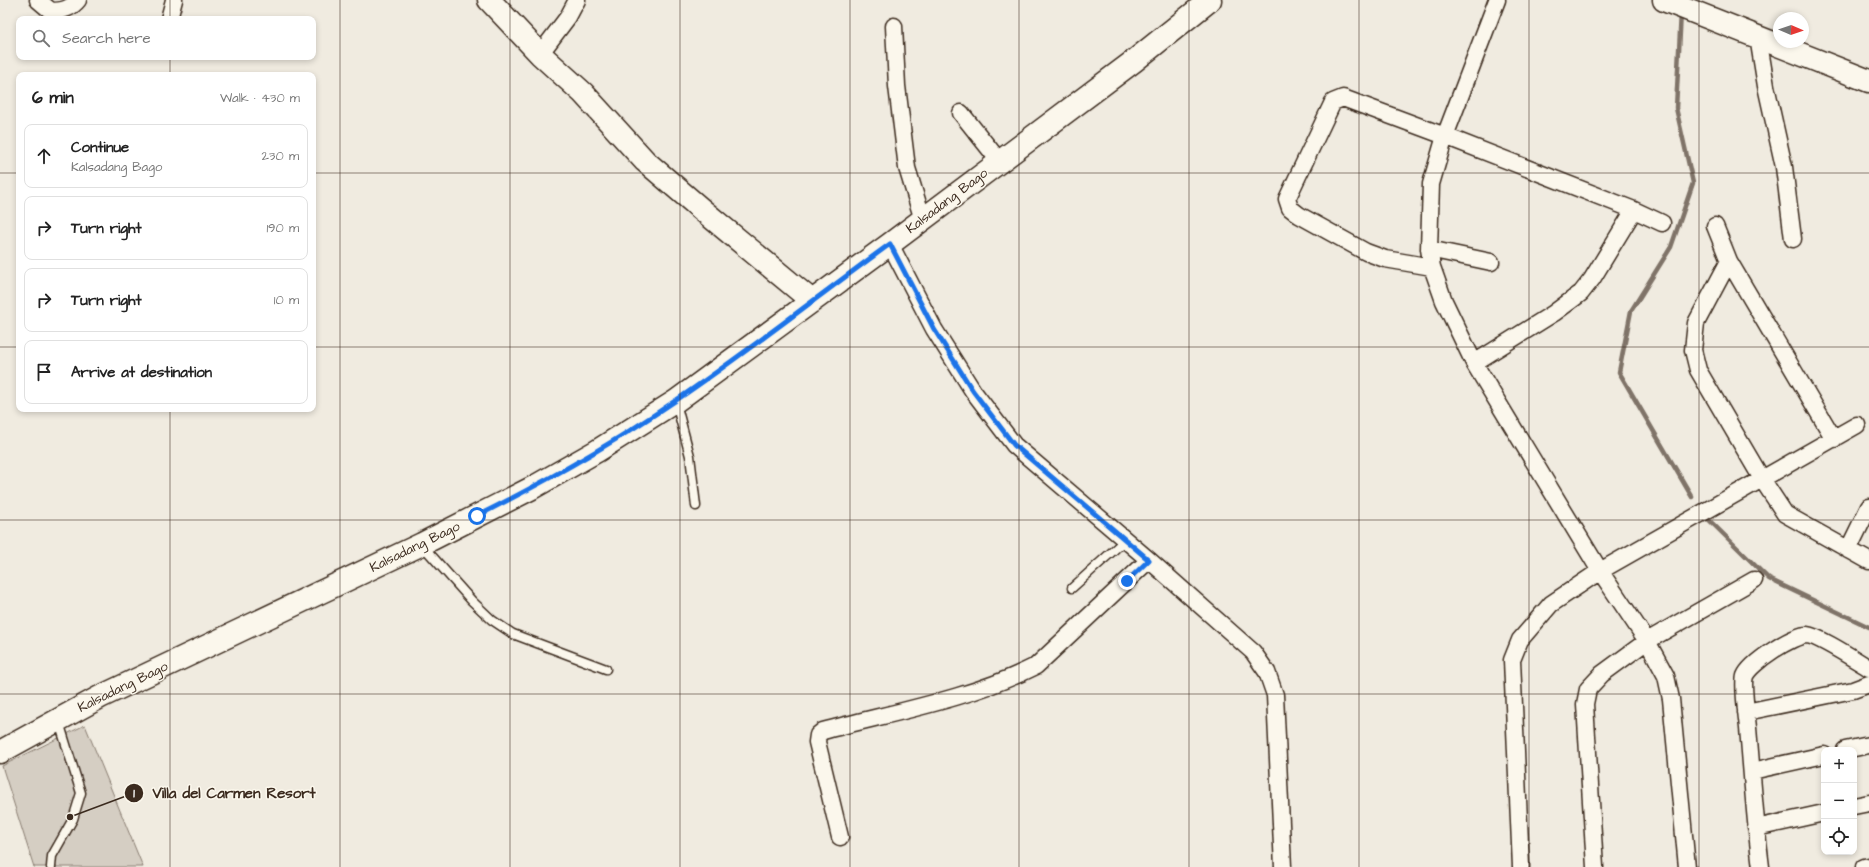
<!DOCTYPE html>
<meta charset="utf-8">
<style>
body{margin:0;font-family:"Architects Daughter",sans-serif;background:#f2f2f2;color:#222}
.controls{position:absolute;right:12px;bottom:12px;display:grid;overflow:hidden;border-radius:8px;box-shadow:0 2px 6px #0003}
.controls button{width:36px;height:36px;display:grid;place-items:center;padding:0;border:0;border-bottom:1px solid #e0e0e0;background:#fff;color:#222;font:20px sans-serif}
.compass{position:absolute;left:1773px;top:12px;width:36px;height:36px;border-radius:50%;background:#fff;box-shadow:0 2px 6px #0003;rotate:92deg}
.stop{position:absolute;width:12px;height:12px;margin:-9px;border:3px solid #1a73e8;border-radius:50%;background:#fff}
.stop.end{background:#1a73e8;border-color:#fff;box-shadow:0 1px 4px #0008}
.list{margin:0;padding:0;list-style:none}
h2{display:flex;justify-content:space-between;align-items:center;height:52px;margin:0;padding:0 16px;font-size:17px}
h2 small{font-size:13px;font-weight:400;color:#767676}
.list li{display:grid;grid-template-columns:26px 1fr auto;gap:12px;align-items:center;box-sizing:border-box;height:64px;margin:0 8px 8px;padding:0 8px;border:1px solid #e0e0e0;border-radius:8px}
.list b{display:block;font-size:15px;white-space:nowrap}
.list p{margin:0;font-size:13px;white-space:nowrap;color:#767676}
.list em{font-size:13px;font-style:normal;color:#767676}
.icon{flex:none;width:22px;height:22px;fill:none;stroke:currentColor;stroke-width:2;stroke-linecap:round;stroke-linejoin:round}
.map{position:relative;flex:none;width:1869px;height:867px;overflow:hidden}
.search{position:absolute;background:#fff;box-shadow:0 2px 6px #0003;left:16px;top:16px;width:300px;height:44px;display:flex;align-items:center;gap:10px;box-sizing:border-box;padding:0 14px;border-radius:8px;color:#767676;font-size:15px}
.panel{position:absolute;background:#fff;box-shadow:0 2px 6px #0003;left:16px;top:72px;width:300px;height:340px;border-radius:8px}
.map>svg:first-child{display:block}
.green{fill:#d5cec3;stroke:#887c70}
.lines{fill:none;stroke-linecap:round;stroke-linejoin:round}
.stream{stroke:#7f7367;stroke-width:4.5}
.lane-casing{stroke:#3b2a1e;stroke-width:11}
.street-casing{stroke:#3b2a1e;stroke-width:19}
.secondary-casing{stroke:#3b2a1e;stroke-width:25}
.highway-casing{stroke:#3b2a1e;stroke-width:25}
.lane{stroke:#fbf7ec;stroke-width:8}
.street{stroke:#fbf7ec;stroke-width:16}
.secondary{stroke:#fbf7ec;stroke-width:22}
.highway{stroke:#fbf7ec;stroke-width:22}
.route{stroke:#1a73e8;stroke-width:5}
.grid{fill:none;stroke:#3b2a1e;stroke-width:1;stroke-opacity:0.55}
.labels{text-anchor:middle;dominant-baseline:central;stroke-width:3;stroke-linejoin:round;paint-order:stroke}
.street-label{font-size:14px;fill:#3b2a1e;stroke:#fbf7ec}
.leader{fill:none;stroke:#3b2a1e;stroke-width:1.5}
.callout-dot{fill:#3b2a1e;stroke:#fbf7ec;stroke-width:1.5}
.mark-label{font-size:12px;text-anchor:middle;font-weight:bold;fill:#fff}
.callout-label{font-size:15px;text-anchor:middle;font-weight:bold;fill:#3b2a1e;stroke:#fbf7ec;stroke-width:3;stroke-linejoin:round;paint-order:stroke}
</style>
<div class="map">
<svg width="1869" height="867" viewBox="0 0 1869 867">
<rect width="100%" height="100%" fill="#f0ebe0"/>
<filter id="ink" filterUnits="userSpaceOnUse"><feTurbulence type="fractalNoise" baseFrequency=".025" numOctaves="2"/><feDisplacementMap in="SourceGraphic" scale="8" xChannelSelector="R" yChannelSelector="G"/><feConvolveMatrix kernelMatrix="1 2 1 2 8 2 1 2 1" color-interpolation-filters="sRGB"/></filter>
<g filter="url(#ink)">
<!-- green -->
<path class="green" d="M85 725 143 867H34L2 766Z"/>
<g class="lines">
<!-- stream -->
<path class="stream" d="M1681 12 1676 108 1693 183 1671 247 1631 311 1619 372 1692 497
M1707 518 1769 579 1869 627"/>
<defs>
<path id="lane" d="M676 403 690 456 696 506
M422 545 472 601 492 620 513 634 606 669
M1072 588 1125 540
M51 867 52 856 73 819 81 793 59 722"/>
<path id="street" d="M38 0 51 11C62 11 71 9 78 0
M1497 0 1445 136 1431 184 1429 249 1432 267 1444 301 1474 363 1600 571 1647 641 1666 676 1671 699 1687 867
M169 19 174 0
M894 26 897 86 907 168 923 220
M1758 37 1766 86 1784 167 1793 239
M540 54 568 17 577 0
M961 113 1000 162
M1715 226 1729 261 1834 439
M890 244 934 329 973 391 1014 445 1149 560 1253 652 1267 672 1275 695 1283 867
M1429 249 1491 262
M1729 261 1696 323 1693 350 1698 370 1762 479 1785 514 1869 561
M1432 267 1385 259 1366 252 1299 215 1290 208 1287 199 1333 102 1343 98 1445 136 1634 210 1662 223
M1474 363 1554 313 1581 293 1592 279 1634 210
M1848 550 1869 507
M1746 712 1853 690 1869 684
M1845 750 1869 745
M1752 771 1824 755
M1854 806 1869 803
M1756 828 1824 813
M840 837 817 742 818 735 823 731C894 712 970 699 1036 666L1149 560
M1521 867 1512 660 1520 640 1551 604 1600 571 1857 425
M1595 867 1585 704 1588 689 1602 674 1647 641 1754 580
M1761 867C1755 821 1752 774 1748 728 1747 717 1742 685 1745 676 1750 663 1793 635 1807 635 1819 636 1857 661 1869 668
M1864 867 1869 866"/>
<path id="secondary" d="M489 0 540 54 583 93 645 161 701 209 812 301
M0 752 100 697 422 544 532 488 597 451 676 401 890 244 1134 61 1210 0"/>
<path id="highway" d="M1664 0 1869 81"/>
</defs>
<!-- lane casing -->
<use href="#lane" class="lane-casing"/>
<!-- street casing -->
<use href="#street" class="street-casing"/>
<!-- secondary casing -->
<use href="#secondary" class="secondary-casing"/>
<!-- highway casing -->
<use href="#highway" class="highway-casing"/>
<!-- lane -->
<use href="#lane" class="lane"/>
<!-- street -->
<use href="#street" class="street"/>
<!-- secondary -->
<use href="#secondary" class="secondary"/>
<!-- highway -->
<use href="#highway" class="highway"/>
</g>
</g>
<g class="lines" filter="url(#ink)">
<!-- route -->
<path class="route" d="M477 516C545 482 612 444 675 401 749 351 818 296 890 244L934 329 973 391 1014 445 1149 560 1127 581"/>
</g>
<!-- grid -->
<path class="grid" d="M170 0V19M340 0V867M510 0V867M680 0V867M850 0V867M1019 0V867M1189 0V867M1359 0V867M1529 0V867M1699 0V867M170 57V75M0 173H19M313 173H1869M0 347H19M313 347H1869M170 409V867M0 520H1869M0 694H1869"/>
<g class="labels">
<!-- street labels -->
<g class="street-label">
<text transform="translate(947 201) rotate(-37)">Kalsadang Bago</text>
<text transform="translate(415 547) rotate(-26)">Kalsadang Bago</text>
<text transform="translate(123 687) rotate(-26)">Kalsadang Bago</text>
</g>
</g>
<!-- callouts -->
<path class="leader" d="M70 817L134 793"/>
<g class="callout-dot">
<circle cx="70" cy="817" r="4"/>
<circle cx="134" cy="793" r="10"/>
</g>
<g class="mark-label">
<text x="134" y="797">1</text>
</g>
<g class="callout-label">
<text x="234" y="798">Villa del Carmen Resort</text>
</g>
</svg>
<div class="controls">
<button>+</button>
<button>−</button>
<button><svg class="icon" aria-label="locate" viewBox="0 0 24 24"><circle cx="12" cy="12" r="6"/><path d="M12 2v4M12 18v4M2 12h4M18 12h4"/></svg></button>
</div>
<svg class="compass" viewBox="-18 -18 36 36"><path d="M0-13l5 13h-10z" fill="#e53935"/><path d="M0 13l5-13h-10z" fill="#767676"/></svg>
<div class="stop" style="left:477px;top:516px"></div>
<div class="stop end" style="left:1127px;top:581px"></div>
<div class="search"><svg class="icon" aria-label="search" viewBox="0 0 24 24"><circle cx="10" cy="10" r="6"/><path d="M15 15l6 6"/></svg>Search here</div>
<section class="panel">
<h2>6 min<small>Walk · 430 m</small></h2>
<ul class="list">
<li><svg class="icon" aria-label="ahead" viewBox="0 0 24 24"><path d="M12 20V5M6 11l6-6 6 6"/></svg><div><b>Continue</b><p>Kalsadang Bago</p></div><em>230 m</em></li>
<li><svg class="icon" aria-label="right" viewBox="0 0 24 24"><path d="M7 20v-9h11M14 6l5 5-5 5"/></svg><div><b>Turn right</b></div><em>190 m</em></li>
<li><svg class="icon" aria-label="right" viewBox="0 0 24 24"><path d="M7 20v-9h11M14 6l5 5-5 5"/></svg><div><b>Turn right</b></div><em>10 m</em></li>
<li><svg class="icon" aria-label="arrive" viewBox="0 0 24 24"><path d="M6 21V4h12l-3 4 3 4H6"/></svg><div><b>Arrive at destination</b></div></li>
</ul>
</section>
</div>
